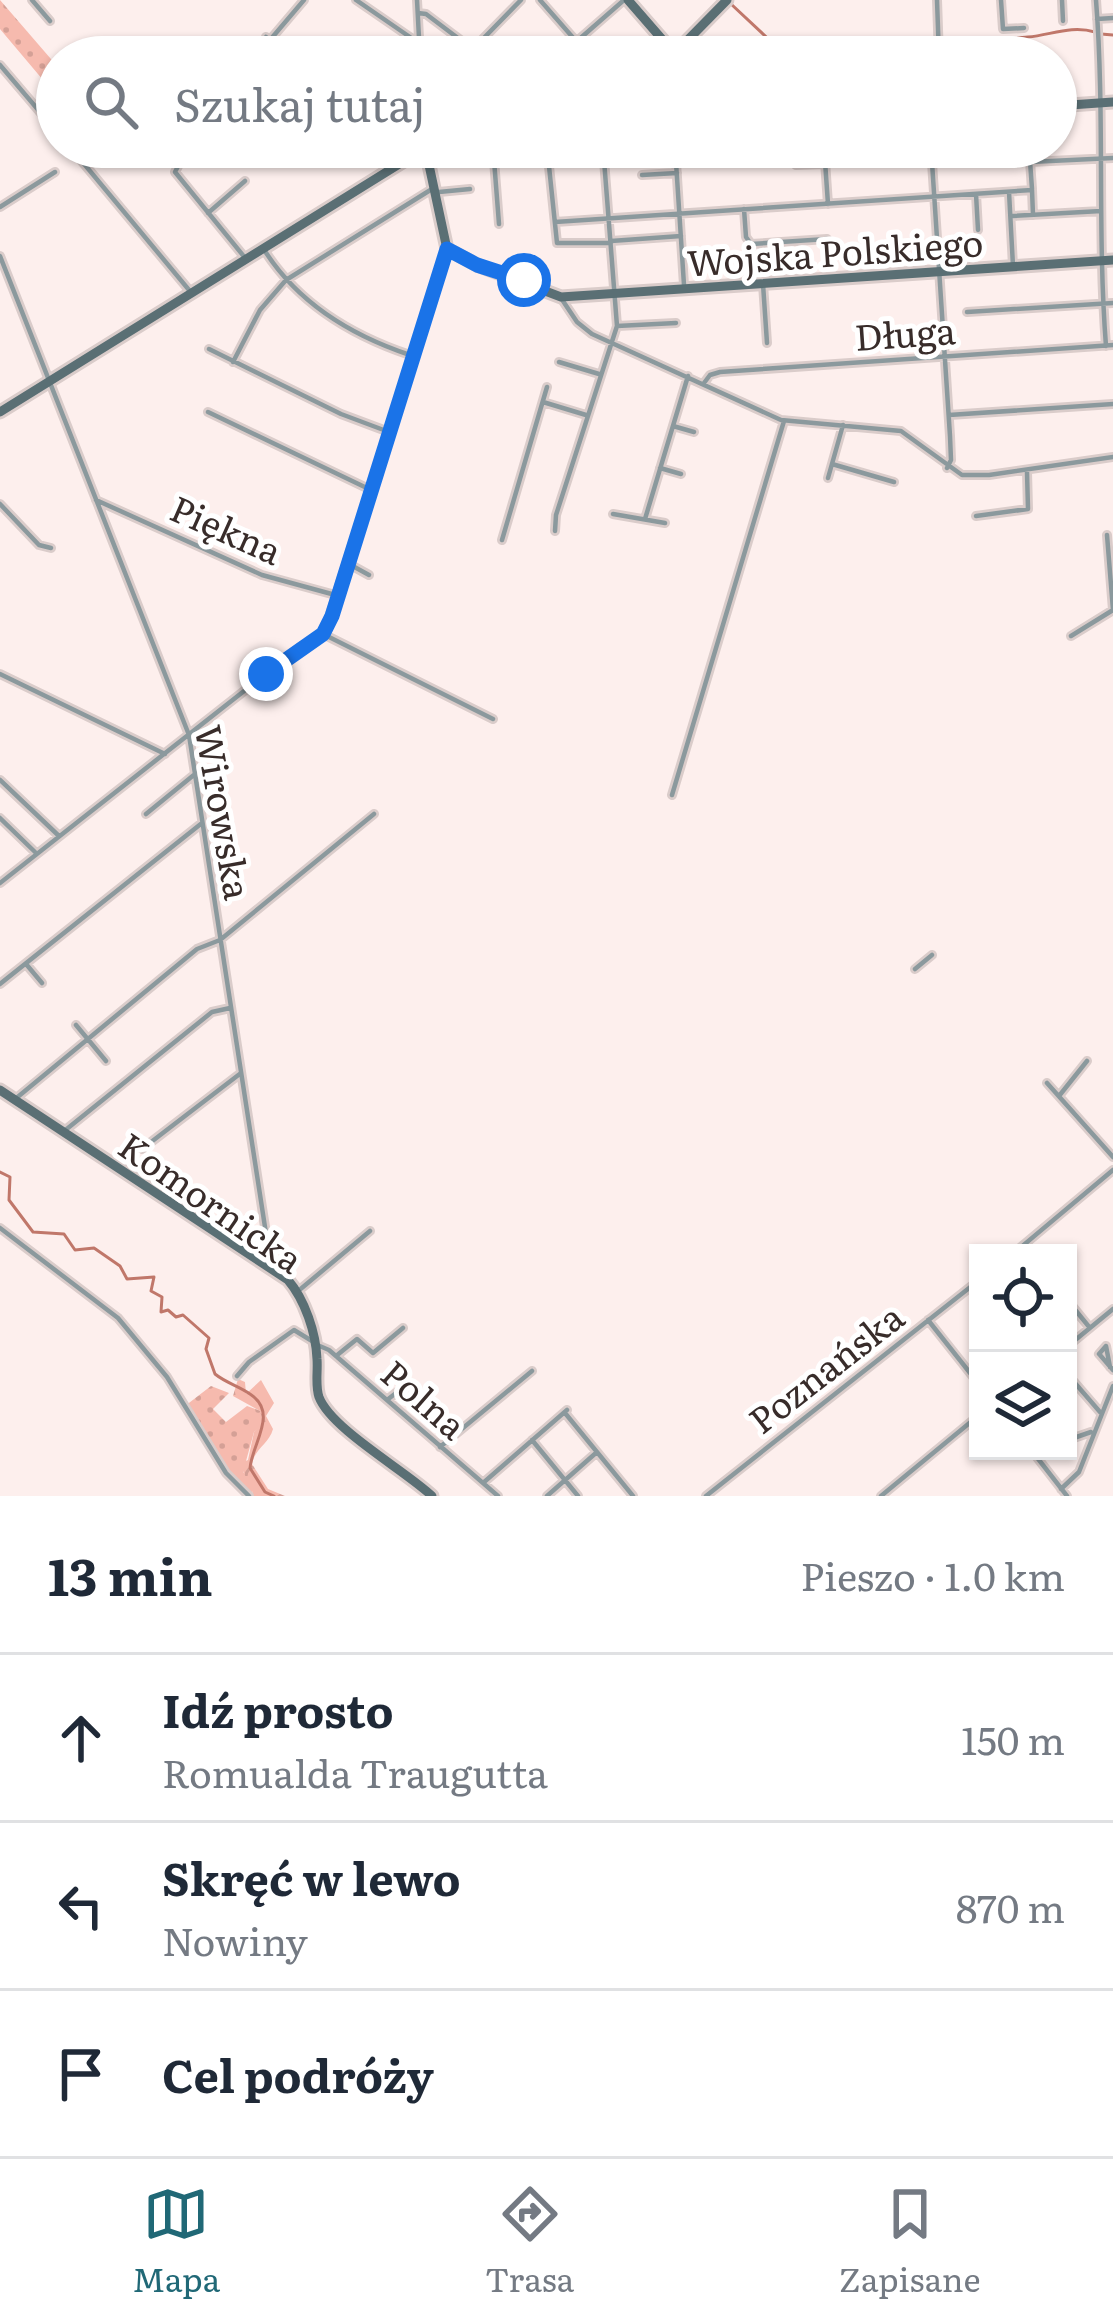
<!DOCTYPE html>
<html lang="pl">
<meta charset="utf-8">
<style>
body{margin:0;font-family:Literata,serif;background:#f2f2f3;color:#1f2937}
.controls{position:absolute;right:36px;bottom:36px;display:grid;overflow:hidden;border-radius:0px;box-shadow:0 3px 9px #0004}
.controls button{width:108px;height:108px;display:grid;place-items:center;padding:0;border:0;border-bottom:3px solid #e0e1e3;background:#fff;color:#1f2937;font:60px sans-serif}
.stop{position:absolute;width:36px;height:36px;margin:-27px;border:9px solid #1a73e8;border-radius:50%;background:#fff}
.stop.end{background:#1a73e8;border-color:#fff;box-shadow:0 3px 12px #0008}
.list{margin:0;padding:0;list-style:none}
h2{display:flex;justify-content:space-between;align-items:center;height:156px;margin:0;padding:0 48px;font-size:51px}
h2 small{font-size:39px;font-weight:400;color:#747a83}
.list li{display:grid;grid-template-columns:78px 1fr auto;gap:36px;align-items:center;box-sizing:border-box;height:168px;padding:0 48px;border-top:3px solid #e0e1e3}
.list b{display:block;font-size:45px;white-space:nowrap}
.list p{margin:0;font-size:39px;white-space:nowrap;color:#747a83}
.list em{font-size:39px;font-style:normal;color:#747a83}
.icon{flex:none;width:66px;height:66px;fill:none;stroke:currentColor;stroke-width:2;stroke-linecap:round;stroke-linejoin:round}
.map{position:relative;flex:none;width:1113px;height:1496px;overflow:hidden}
.search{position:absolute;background:#fff;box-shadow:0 3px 9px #0004;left:36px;right:36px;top:36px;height:132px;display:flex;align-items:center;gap:30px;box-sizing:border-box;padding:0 42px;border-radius:66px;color:#747a83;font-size:45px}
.sheet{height:660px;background:#fff}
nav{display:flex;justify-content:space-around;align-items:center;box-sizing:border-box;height:168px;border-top:3px solid #e0e1e3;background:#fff;font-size:33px;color:#747a83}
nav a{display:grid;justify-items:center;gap:6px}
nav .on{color:#206876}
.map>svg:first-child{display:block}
.grass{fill:url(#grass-dots)}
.forest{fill:url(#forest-crowns)}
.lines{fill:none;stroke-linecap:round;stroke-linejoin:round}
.stream{stroke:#c0776a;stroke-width:3}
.street-casing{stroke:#daccca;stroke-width:10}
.secondary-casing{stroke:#daccca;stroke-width:15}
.street{stroke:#8b999d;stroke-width:4.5}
.secondary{stroke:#5a6f74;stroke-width:9}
.route{stroke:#1a73e8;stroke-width:15}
.labels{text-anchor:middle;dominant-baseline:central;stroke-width:10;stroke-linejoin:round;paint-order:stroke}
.street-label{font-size:36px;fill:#382c2a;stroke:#fff}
</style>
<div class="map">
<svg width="1113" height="1496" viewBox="0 0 1113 1496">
<defs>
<pattern id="grass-dots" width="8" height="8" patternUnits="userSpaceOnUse" patternTransform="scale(3)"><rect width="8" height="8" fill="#f6baae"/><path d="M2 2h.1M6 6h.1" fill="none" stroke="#d4a096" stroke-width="1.8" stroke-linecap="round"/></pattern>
<pattern id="forest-crowns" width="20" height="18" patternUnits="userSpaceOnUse" patternTransform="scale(3)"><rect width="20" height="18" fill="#f6baae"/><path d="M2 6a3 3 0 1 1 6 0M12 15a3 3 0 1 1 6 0" fill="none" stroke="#d4a096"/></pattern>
</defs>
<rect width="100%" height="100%" fill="#fdefed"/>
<!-- grass -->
<path class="grass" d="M0 0 57 66 43 80 0 29Z
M211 1386 229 1393 213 1409 226 1422 247 1406 261 1411 263 1424 254 1432 243 1472 251 1480 253 1496 227 1473 185 1406Z"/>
<!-- forest -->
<path class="forest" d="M238 1379 245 1382 246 1394 261 1380 274 1403 266 1416 273 1429C269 1444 255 1448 252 1464L268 1489 285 1496H253C252 1483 242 1475 241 1463L248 1460 254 1432 263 1421 260 1411 233 1396Z"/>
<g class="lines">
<!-- stream -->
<path class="stream" d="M731 4 777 47 834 57
M1101 34 1113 35
M942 52C971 42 997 40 1028 37 1051 35 1071 25 1095 32
M921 57 936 53
M0 1172 10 1177 9 1200 33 1232 64 1234 75 1250 94 1248 120 1266 127 1279 154 1277 151 1291 162 1297 161 1312 168 1310 176 1317 183 1315 209 1338 206 1349 215 1374C226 1383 239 1386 250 1394 279 1413 252 1443 250 1468L265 1492 274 1496"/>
<defs>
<path id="street" d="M32 0 50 21
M356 0 420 44
M417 0 420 57
M540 0 590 57
M937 0 939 57
M1001 0 1003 29 1024 28
M1062 0 1063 21
M1096 0C1105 115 1097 230 1106 346
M418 13 426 14 483 57
M1097 19 1113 18
M266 37 294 57
M270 40 304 0
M576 42 624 0
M473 49 521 0
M944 57 1012 42
M0 65 57 132
M70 147 189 290
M304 147 315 160
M493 147 499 224
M547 147 557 243H611
M675 147 684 285
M824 147 828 204
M931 147 950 436 951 460 947 468
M1029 147 1032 189
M187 149 175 172 246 259
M252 157 265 147
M1030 162 1113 158
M796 165 825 164
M642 175 677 173
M439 192 470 189
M1009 192 1013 266
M976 194 978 230
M0 207 55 172
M744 209 746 237 751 244 827 239
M208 213 245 181
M1012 216 1101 211
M555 222 1032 190 1033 215
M611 241 681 236
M263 248C297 303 350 335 410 355
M0 256 189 735 267 1240 266 1264
M763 284 767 343
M561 298 577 322 592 334 781 420 901 431 962 475H989L1113 457
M967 312 1113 303
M617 326 676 323
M209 349 341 414 389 432
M233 362 260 310 286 280 432 189
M559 362 599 374
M704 383 710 375 720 372 1113 345
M543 402 586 415
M208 412 371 490
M949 415 1113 404
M673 426 694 432
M832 464 894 482
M660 468 681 474
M828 478 843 425
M96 500 262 575 339 596
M0 504 39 545 51 548
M613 514 665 523
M976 516 1028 509 1027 472
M645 519 688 376
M555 531 556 515 617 326 603 147
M502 540 547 387
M349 564 369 575
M323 634 493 719
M1071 636 1113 610 1107 535
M0 674 165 754
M0 780 59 836
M672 795 784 421
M146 814 195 774
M0 818 35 852
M0 883 300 647 324 633 447 249
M26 964 42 983
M915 969 932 955
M0 984 202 823
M76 1025 106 1061
M1047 1083 1113 1157
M1059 1096 1087 1061
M14 1100 197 949 220 940 374 814
M63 1132 212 1012 230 1008
M142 1149 241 1073
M0 1228 118 1318 167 1377 226 1473 249 1496
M1014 1253 1113 1170
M297 1292 370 1231
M1068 1301 1090 1328
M928 1320 978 1383
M315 1344 329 1350 498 1496
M1068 1346 1113 1309
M336 1356 357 1339 373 1353 403 1328
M1110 1367 1106 1346 1099 1354 1100 1355 1113 1370
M1068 1375 1100 1412
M237 1376 249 1362 294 1330 312 1341
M387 1400 405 1386
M565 1413 633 1496
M532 1440 578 1496
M1068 1440 1091 1432
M440 1447 532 1371
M1032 1451 1067 1496
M483 1483 567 1410
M1061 1489 1079 1472 1113 1386
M547 1496 597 1452
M706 1496 978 1281
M881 1496 978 1416"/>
<path id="secondary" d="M628 0 674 53
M671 57 727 0
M1056 106 1113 102
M426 151 447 249 477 265 561 297 1113 260
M0 412 417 153 456 147
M0 1090 288 1280C305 1300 316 1333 317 1359 318 1372 315 1385 319 1397 331 1429 406 1471 432 1496"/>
</defs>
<!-- street casing -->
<use href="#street" class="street-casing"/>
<!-- secondary casing -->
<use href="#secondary" class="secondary-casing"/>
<!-- street -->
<use href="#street" class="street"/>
<!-- secondary -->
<use href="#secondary" class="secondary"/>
</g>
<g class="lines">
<!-- route -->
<path class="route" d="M266 674 323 634 332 616 447 249 477 265 524 280"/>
</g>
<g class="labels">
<!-- street labels -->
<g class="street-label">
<text transform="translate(835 251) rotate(-4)">Wojska Polskiego</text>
<text transform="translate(905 332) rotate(-4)">Długa</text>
<text transform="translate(227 528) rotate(24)">Piękna</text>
<text transform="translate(225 812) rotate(80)">Wirowska</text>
<text transform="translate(212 1201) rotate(35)">Komornicka</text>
<text transform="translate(825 1367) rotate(-38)">Poznańska</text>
<text transform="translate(425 1398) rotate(41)">Polna</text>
</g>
</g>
</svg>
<div class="controls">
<button><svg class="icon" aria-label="locate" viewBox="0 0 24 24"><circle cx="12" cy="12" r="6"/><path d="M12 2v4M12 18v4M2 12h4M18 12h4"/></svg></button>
<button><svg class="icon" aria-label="layers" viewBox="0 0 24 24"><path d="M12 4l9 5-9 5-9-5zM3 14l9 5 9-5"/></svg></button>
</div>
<div class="stop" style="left:524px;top:280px"></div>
<div class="stop end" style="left:266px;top:674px"></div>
<div class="search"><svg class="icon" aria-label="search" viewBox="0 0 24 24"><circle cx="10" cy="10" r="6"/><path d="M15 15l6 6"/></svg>Szukaj tutaj</div>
</div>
<section class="sheet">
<h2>13 min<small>Pieszo · 1.0 km</small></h2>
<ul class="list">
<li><svg class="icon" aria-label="ahead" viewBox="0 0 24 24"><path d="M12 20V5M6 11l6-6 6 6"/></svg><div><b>Idź prosto</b><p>Romualda Traugutta</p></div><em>150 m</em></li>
<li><svg class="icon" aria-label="left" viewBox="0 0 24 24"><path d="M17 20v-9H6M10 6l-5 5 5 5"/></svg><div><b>Skręć w lewo</b><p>Nowiny</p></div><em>870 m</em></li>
<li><svg class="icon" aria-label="arrive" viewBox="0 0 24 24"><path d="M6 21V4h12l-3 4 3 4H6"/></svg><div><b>Cel podróży</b></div></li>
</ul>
</section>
<nav>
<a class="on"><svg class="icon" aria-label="map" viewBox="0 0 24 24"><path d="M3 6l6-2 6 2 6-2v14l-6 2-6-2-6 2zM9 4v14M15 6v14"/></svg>Mapa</a>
<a><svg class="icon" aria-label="directions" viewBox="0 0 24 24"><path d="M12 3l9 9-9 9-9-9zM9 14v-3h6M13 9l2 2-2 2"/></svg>Trasa</a>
<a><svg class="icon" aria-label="saved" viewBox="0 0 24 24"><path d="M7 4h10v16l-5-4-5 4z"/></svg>Zapisane</a>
</nav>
